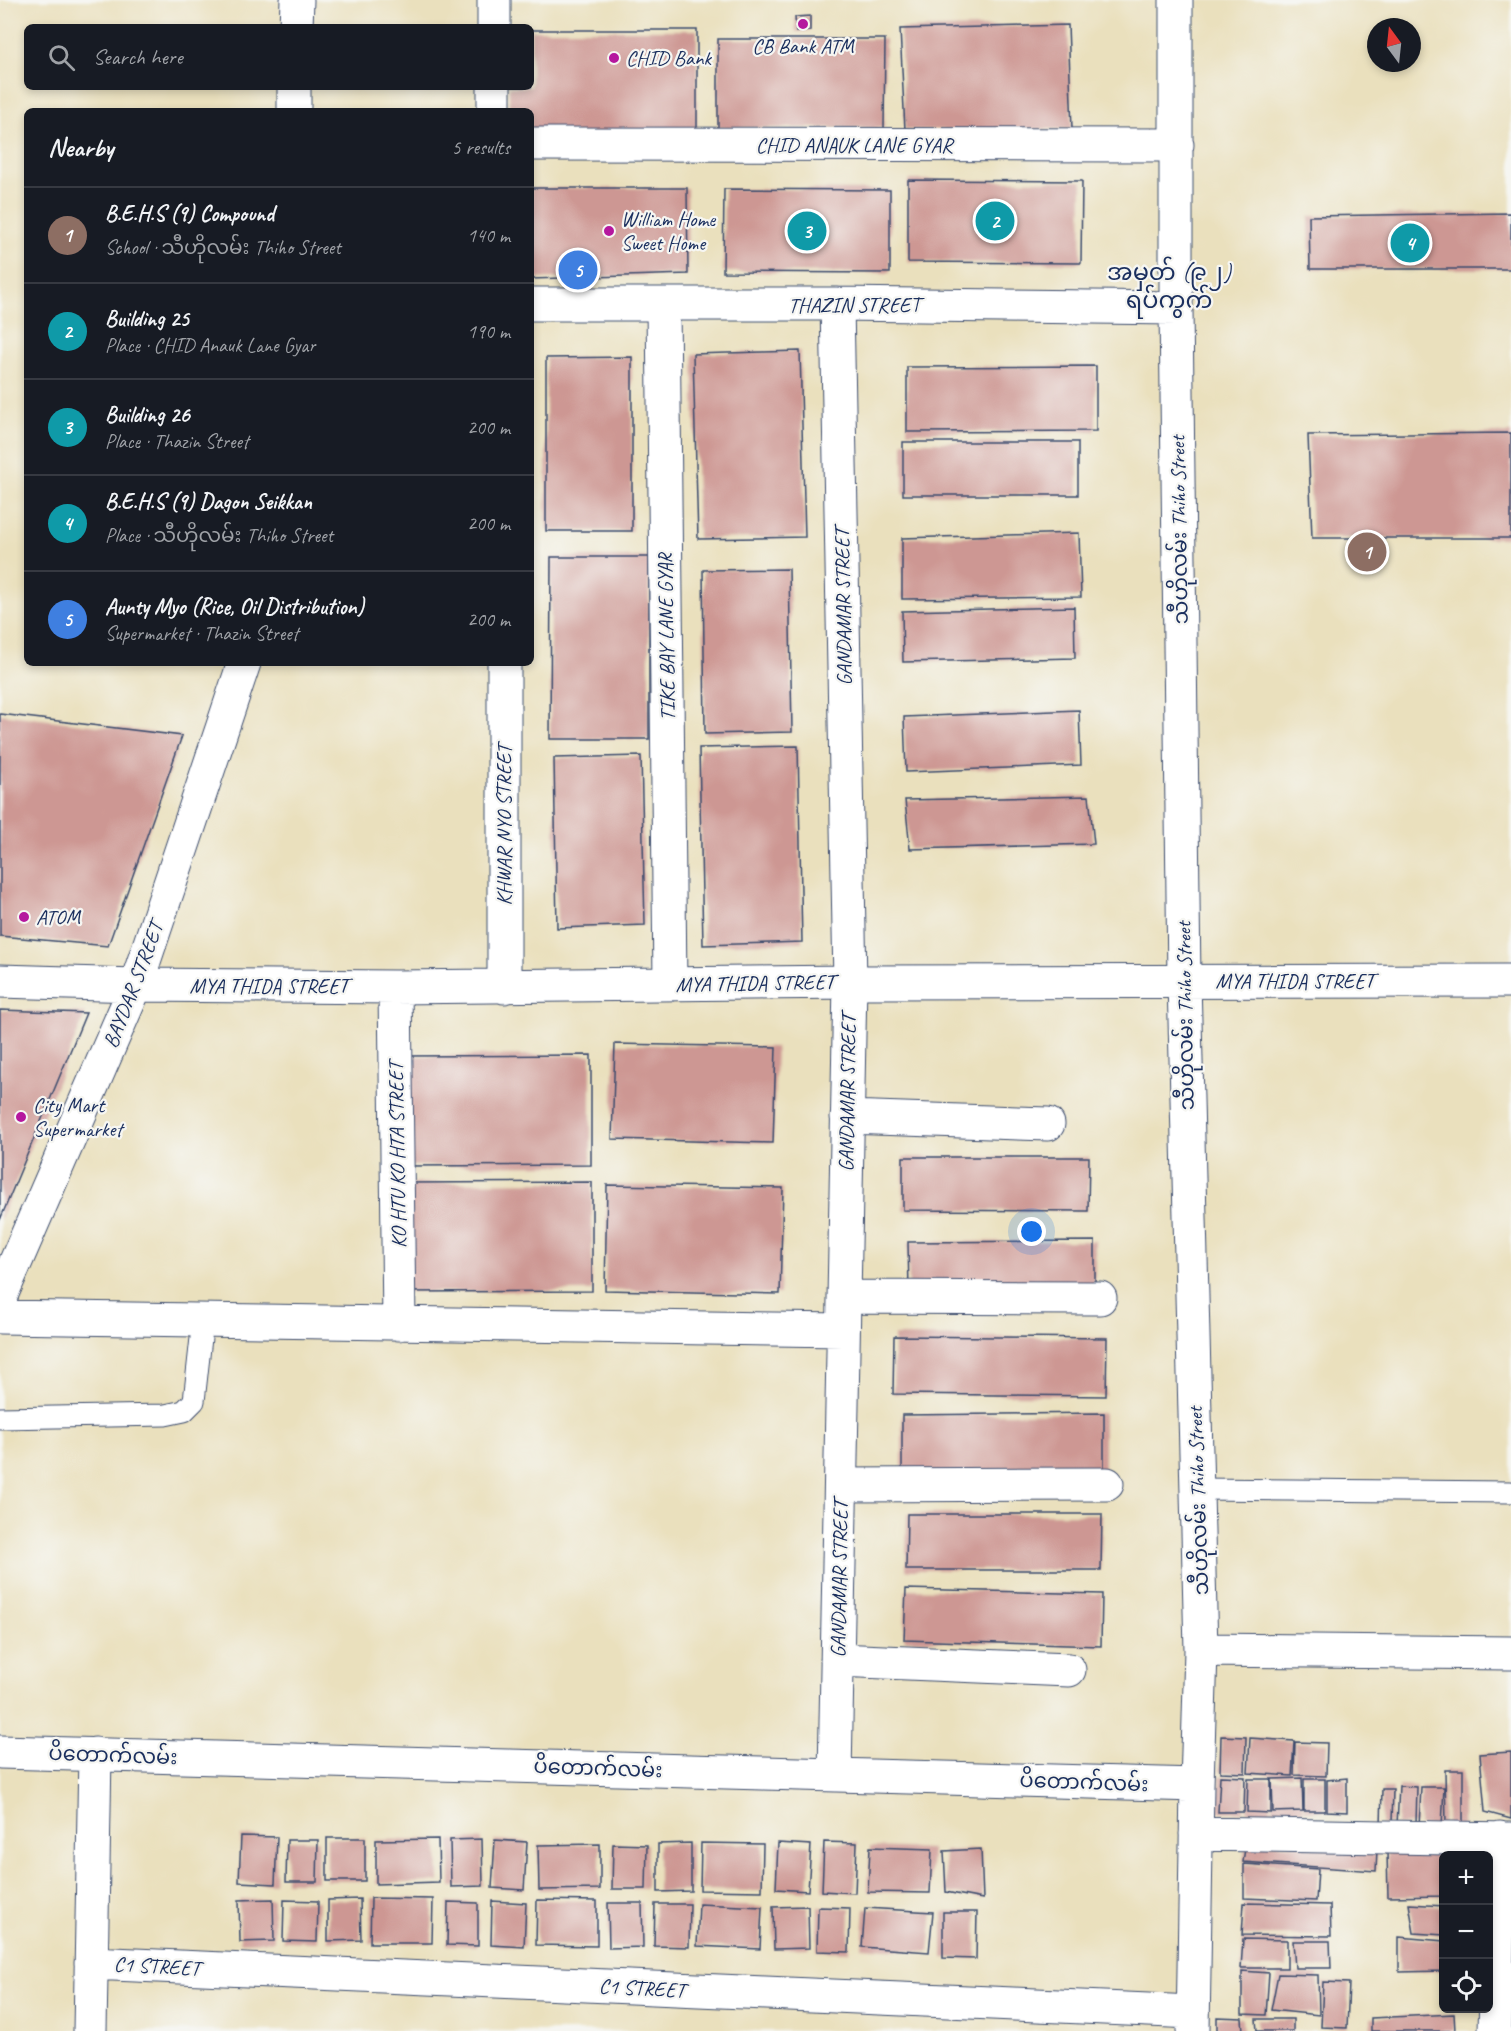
<!DOCTYPE html>
<meta charset="utf-8">
<style>
body{margin:0;font-family:Caveat,"Noto Sans Myanmar",sans-serif;background:#20242c;color:#f1f3f6}
.controls{position:absolute;right:18px;bottom:18px;display:grid;overflow:hidden;border-radius:9px;box-shadow:0 3px 9px #0003}
.controls button{width:54px;height:54px;display:grid;place-items:center;padding:0;border:0;border-bottom:2px solid #363941;background:#171b24;color:#f1f3f6;font:30px sans-serif}
.compass{position:absolute;left:1367px;top:18px;width:54px;height:54px;border-radius:50%;background:#171b24;box-shadow:0 3px 9px #0003;rotate:345deg}
.you{position:absolute;left:1032px;top:1232px;width:21px;height:21px;margin:-15px;border:4px solid #fff;border-radius:50%;background:#1a73e8;box-shadow:0 0 0 9px #1a73e833}
.badge{display:grid;place-items:center;width:39px;height:39px;border-radius:50%;background:#ea580c;color:#fff;font-size:20px;font-weight:700}
.pin{position:absolute;translate:-50% -50%;border:3px solid #fff;box-shadow:0 2px 6px #0006}
.list{margin:0;padding:0;list-style:none}
h2{display:flex;justify-content:space-between;align-items:center;height:78px;margin:0;padding:0 24px;font-size:26px}
h2 small{font-size:20px;font-weight:400;color:#9ea1a6}
.list li{display:grid;grid-template-columns:39px 1fr auto;gap:18px;align-items:center;box-sizing:border-box;height:96px;padding:0 24px;border-top:2px solid #363941}
.list b{display:block;font-size:22px;white-space:nowrap}
.list p{margin:0;font-size:20px;white-space:nowrap;color:#9ea1a6}
.list em{font-size:20px;font-style:normal;color:#9ea1a6}
.icon{flex:none;width:33px;height:33px;fill:none;stroke:currentColor;stroke-width:2;stroke-linecap:round;stroke-linejoin:round}
.map{position:relative;flex:none;width:1511px;height:2031px;overflow:hidden}
.search{position:absolute;background:#171b24;box-shadow:0 3px 9px #0003;left:24px;top:24px;width:510px;height:66px;display:flex;align-items:center;gap:15px;box-sizing:border-box;padding:0 21px;border-radius:9px;color:#9ea1a6;font-size:22px}
.panel{position:absolute;background:#171b24;box-shadow:0 3px 9px #0003;left:24px;top:108px;width:510px;height:558px;border-radius:9px}
.map>svg:first-child{display:block}
.building{fill:#cd9793}
.lines{fill:none;stroke-linecap:round;stroke-linejoin:round}
.service-casing{stroke:#3a4a6c;stroke-width:23}
.minor-casing{stroke:#3a4a6c;stroke-width:35}
.service{stroke:#fff;stroke-width:21}
.minor{stroke:#fff;stroke-width:33}
.poi-dot{fill:#b5179e;stroke:#f6f6f2;stroke-width:2}
.labels{text-anchor:middle;dominant-baseline:central;stroke-width:4.5;stroke-linejoin:round;paint-order:stroke}
.poi-label{font-size:21px;fill:#1b2f5e;stroke:#f6f6f2;text-anchor:start}
.street-label{font-size:21px;fill:#1b2f5e;stroke:#f6f6f2}
.quarter-label{font-size:24px;fill:#1b2f5e;stroke:#f6f6f2}
</style>
<div class="map">
<svg width="1511" height="2031" viewBox="0 0 1511 2031">
<rect width="100%" height="100%" fill="#f6f6f2"/>
<filter id="ink" filterUnits="userSpaceOnUse"><feTurbulence type="fractalNoise" baseFrequency=".0167" numOctaves="2"/><feDisplacementMap in="SourceGraphic" scale="12" xChannelSelector="R" yChannelSelector="G"/><feConvolveMatrix kernelMatrix="1 2 1 2 8 2 1 2 1" color-interpolation-filters="sRGB"/></filter>
<filter id="wash" filterUnits="userSpaceOnUse"><feTurbulence type="fractalNoise" baseFrequency=".008" numOctaves="4" result="noise"/><feDisplacementMap in="SourceGraphic" scale="24" xChannelSelector="R" yChannelSelector="G"/><feGaussianBlur stdDeviation="1.35" result="paint"/><feColorMatrix in="noise" values="0 0 0 0 0 0 0 0 0 0 0 0 0 0 0 0 0 1.4 0 .05"/><feComposite in="paint" operator="in"/></filter>
<g filter="url(#wash)">
<rect width="100%" height="100%" fill="#eae0bd"/>
<g id="blocks">
<!-- building -->
<path class="building" d="M810 16V31L796 32 795 17Z
M1068 25 1072 129 905 130 900 29Z
M531 30H697V135L531 134V111H509V87H531Z
M718 39H885L884 128H718Z
M908 180 1082 181 1081 263 908 262Z
M531 188H687L688 274 531 279Z
M724 189 890 190V273L723 272Z
M1511 213V269H1310L1309 216Z
M800 351 805 537 698 539 693 354Z
M632 357V531H546V358Z
M1096 366V431L907 432V367Z
M1511 433V538H1312L1308 435Z
M903 442H1078V495H903Z
M1079 533 1081 597 902 599V538Z
M551 557H649V739H550Z
M789 569 792 732 705 734 703 570Z
M1074 607 1075 658 903 662 902 611Z
M1079 710 1081 765 906 772 904 717Z
M0 714 182 736 108 946 0 936Z
M798 746 802 942 703 945 699 748Z
M641 756 645 925 557 928 554 758Z
M1089 796 1094 844 910 849 905 800Z
M0 1010 86 1013 0 1220Z
M615 1044 776 1047 773 1143 612 1139Z
M591 1055V1165L401 1166 400 1056Z
M903 1157H1089L1088 1211 903 1210Z
M592 1182V1291L399 1292V1183Z
M607 1185 783 1188 780 1294 605 1290Z
M1095 1241V1291L909 1292 908 1242Z
M894 1336 1107 1338 1106 1396 893 1394Z
M1104 1413V1473L902 1474V1415Z
M907 1514H1102L1101 1570H906Z
M906 1589 1102 1594 1101 1646 904 1640Z
M1221 1736 1246 1737 1245 1773 1220 1772Z
M1250 1738 1294 1741 1292 1776 1248 1773Z
M1295 1742 1327 1743 1326 1776 1294 1775Z
M1511 1752V1819L1485 1812 1480 1754Z
M1445 1770H1463V1826H1446Z
M1220 1776 1245 1777 1244 1812H1218Z
M1302 1778 1303 1811 1273 1812 1272 1779Z
M1347 1778V1812L1327 1811V1780Z
M1248 1779H1271V1813L1247 1812Z
M1304 1779H1325V1811H1304Z
M1399 1786 1417 1787 1416 1824 1397 1825Z
M1421 1787H1444L1442 1826H1419Z
M1382 1789H1393L1392 1823 1381 1825Z
M241 1836 277 1837 275 1884 239 1882Z
M327 1838H365V1881H327Z
M438 1839 439 1882 376 1884V1840Z
M482 1839 483 1886 451 1887 450 1840Z
M287 1840H318L317 1882H286Z
M495 1840 527 1842 524 1890 492 1888Z
M824 1842 857 1843 855 1893 822 1891Z
M1246 1842 1377 1849 1376 1871 1243 1862Z
M691 1843V1891L658 1892V1844Z
M701 1843 763 1844 762 1891 700 1890Z
M778 1843 811 1845 808 1891 776 1889Z
M600 1844V1889L539 1890 538 1845Z
M613 1844 647 1845 646 1889H612Z
M870 1847 932 1849 930 1893 868 1892Z
M981 1849 983 1899 946 1892 944 1851Z
M1465 1849V1856H1444V1896L1388 1897 1387 1851Z
M1244 1864 1318 1869 1316 1901 1244 1898Z
M371 1898 433 1899 432 1943H370Z
M273 1899 274 1941 240 1942 239 1900Z
M360 1899 361 1940 328 1941V1900Z
M284 1900 318 1901 317 1942 283 1941Z
M537 1900 597 1901V1946L536 1945Z
M492 1901 526 1903 524 1947 491 1945Z
M448 1902 478 1903V1946L447 1945Z
M608 1903H642L643 1947 609 1948Z
M1244 1903 1330 1905 1331 1936 1242 1935Z
M655 1904H690L689 1947 654 1946Z
M699 1904 762 1907 760 1949 697 1946Z
M1409 1904 1444 1906V1935L1414 1933Z
M808 1906 809 1948 774 1949 773 1907Z
M818 1907 850 1908 849 1952 817 1951Z
M865 1908 933 1912 929 1952 862 1947Z
M943 1912H977L976 1959 943 1958Z
M1399 1937 1444 1941V1971L1399 1972Z
M1243 1939 1287 1940V1968H1241Z
M1293 1941H1330L1331 1968H1295Z
M1242 1971 1269 1973 1266 2015 1242 2014Z
M1278 1974 1318 1975 1319 2015 1271 2010Z
M1323 1982 1349 1983 1347 2028 1321 2027Z
M1454 2014 1455 2031H1371V2018Z
M1217 2017 1242 2018 1243 2031H1217Z
M1256 2019H1293V2031H1257Z"/>
</g>
</g>
<g filter="url(#ink)">
<use href="#blocks" fill-opacity="0" stroke="#3a4a6c" stroke-width="1.5"/>
<g class="lines">
<defs>
<path id="service" d="M0 1418 165 1415 184 1411 194 1401 203 1320
M1197 1489 1511 1492"/>
<path id="minor" d="M494 0V27
M1176 0V308L1184 981 1201 1650 1197 1785 1193 2031
M296 27 297 0
M494 87V111
M294 111V87
M531 144 1177 145
M531 304H837L1176 308
M663 304 670 984
M0 981 136 985 395 987 850 982 1511 981
M395 987 399 1324
M504 987V663
M847 1117 1048 1124
M844 1297 1100 1298
M0 1298 136 985 244 663
M0 1317 843 1330
M841 1485 1107 1484
M1201 1650 1511 1653
M837 1660 1069 1670
M0 1752 1197 1785
M835 1775 850 982 837 304
M1196 1834 1511 1839
M91 1963 1193 2012
M90 2031 95 1754
M1495 2031 1500 1838"/>
</defs>
<!-- service casing -->
<use href="#service" class="service-casing"/>
<!-- minor casing -->
<use href="#minor" class="minor-casing"/>
<!-- service -->
<use href="#service" class="service"/>
<!-- minor -->
<use href="#minor" class="minor"/>
</g>
</g>
<!-- markers -->
<g class="poi-dot">
<circle cx="803" cy="24" r="6"/>
<circle cx="614" cy="58" r="6"/>
<circle cx="609" cy="231" r="6"/>
<circle cx="24" cy="917" r="6"/>
<circle cx="21" cy="1117" r="6"/>
</g>
<g class="labels">
<!-- poi labels -->
<g class="poi-label">
<text x="803" y="46" text-anchor="middle">CB Bank ATM</text>
<text x="626" y="58">CHID Bank</text>
<text x="621" y="219">William Home<tspan x="621" dy="24">Sweet Home</tspan></text>
<text x="36" y="917">ATOM</text>
<text x="33" y="1105">City Mart<tspan x="33" dy="24">Supermarket</tspan></text>
</g>
<!-- street labels -->
<g class="street-label">
<text x="854" y="145">CHID ANAUK LANE GYAR</text>
<text x="854" y="305">THAZIN STREET</text>
<text transform="translate(1179 530) rotate(-91)">သီဟိုလမ်း Thiho Street</text>
<text transform="translate(843 607) rotate(-91)">GANDAMAR STREET</text>
<text transform="translate(666 637) rotate(-91)">TIKE BAY LANE GYAR</text>
<text transform="translate(504 825) rotate(-90)">KHWAR NYO STREET</text>
<text x="1295" y="981">MYA THIDA STREET</text>
<text transform="translate(755 983) rotate(-1)">MYA THIDA STREET</text>
<text transform="translate(133 985) rotate(-69)">BAYDAR STREET</text>
<text x="269" y="986">MYA THIDA STREET</text>
<text transform="translate(1185 1016) rotate(-91)">သီဟိုလမ်း Thiho Street</text>
<text transform="translate(847 1093) rotate(-89)">GANDAMAR STREET</text>
<text transform="translate(397 1155) rotate(-91)">KO HTU KO HTA STREET</text>
<text transform="translate(1198 1501) rotate(-92)">သီဟိုလမ်း Thiho Street</text>
<text transform="translate(839 1579) rotate(-89)">GANDAMAR STREET</text>
<text transform="translate(113 1755) rotate(2)">ပိတောက်လမ်း</text>
<text transform="translate(598 1768) rotate(2)">ပိတောက်လမ်း</text>
<text transform="translate(1084 1782) rotate(2)">ပိတောက်လမ်း</text>
<text transform="translate(157 1966) rotate(3)">C1 STREET</text>
<text transform="translate(642 1988) rotate(3)">C1 STREET</text>
</g>
<!-- quarter labels -->
<g class="quarter-label">
<text x="1169" y="272">အမှတ် (၉၂)<tspan x="1169" dy="28">ရပ်ကွက်</tspan></text>
</g>
</g>
</svg>
<div class="controls">
<button>+</button>
<button>−</button>
<button><svg class="icon" aria-label="locate" viewBox="0 0 24 24"><circle cx="12" cy="12" r="6"/><path d="M12 2v4M12 18v4M2 12h4M18 12h4"/></svg></button>
</div>
<svg class="compass" viewBox="-18 -18 36 36"><path d="M0-13l5 13h-10z" fill="#e53935"/><path d="M0 13l5-13h-10z" fill="#9ea1a6"/></svg>
<div class="you"></div>
<div class="pin badge" style="left:1367px;top:552px;background:#8d6e63">1</div>
<div class="pin badge" style="left:995px;top:221px;background:#0f9aa8">2</div>
<div class="pin badge" style="left:807px;top:231px;background:#0f9aa8">3</div>
<div class="pin badge" style="left:1410px;top:243px;background:#0f9aa8">4</div>
<div class="pin badge" style="left:578px;top:270px;background:#3f7fe0">5</div>
<div class="search"><svg class="icon" aria-label="search" viewBox="0 0 24 24"><circle cx="10" cy="10" r="6"/><path d="M15 15l6 6"/></svg>Search here</div>
<section class="panel">
<h2>Nearby<small>5 results</small></h2>
<ul class="list">
<li><span class="badge" style="background:#8d6e63">1</span><div><b>B.E.H.S (9) Compound</b><p>School · သီဟိုလမ်း Thiho Street</p></div><em>140 m</em></li>
<li><span class="badge" style="background:#0f9aa8">2</span><div><b>Building 25</b><p>Place · CHID Anauk Lane Gyar</p></div><em>190 m</em></li>
<li><span class="badge" style="background:#0f9aa8">3</span><div><b>Building 26</b><p>Place · Thazin Street</p></div><em>200 m</em></li>
<li><span class="badge" style="background:#0f9aa8">4</span><div><b>B.E.H.S (9) Dagon Seikkan</b><p>Place · သီဟိုလမ်း Thiho Street</p></div><em>200 m</em></li>
<li><span class="badge" style="background:#3f7fe0">5</span><div><b>Aunty Myo (Rice, Oil Distribution)</b><p>Supermarket · Thazin Street</p></div><em>200 m</em></li>
</ul>
</section>
</div>
